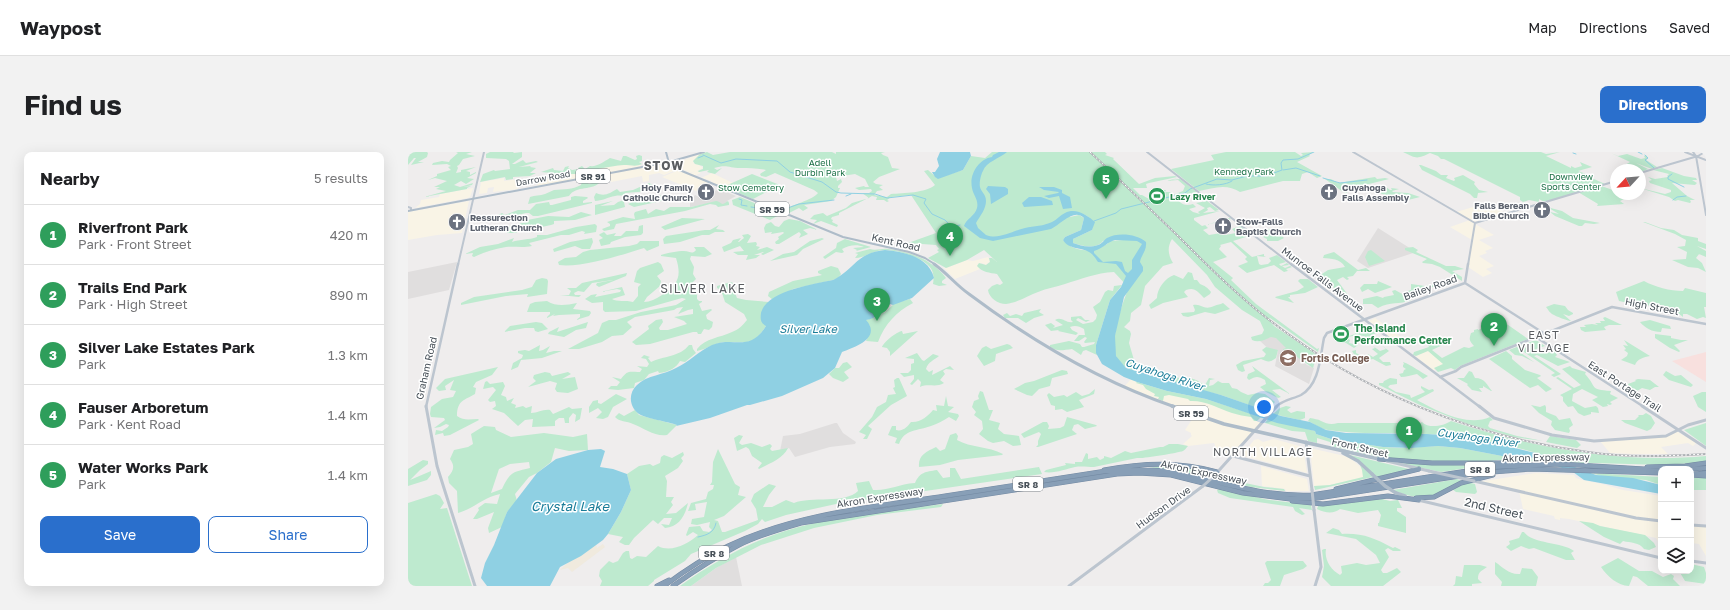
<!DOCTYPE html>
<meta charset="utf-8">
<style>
body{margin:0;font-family:"Golos Text",sans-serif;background:#f2f2f2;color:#202124}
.controls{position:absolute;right:12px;bottom:12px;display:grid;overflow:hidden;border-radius:8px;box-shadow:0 4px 16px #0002}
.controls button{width:36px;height:36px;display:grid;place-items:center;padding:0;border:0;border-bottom:1px solid #e0e0e0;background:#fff;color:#202124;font:20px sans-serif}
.compass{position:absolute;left:1202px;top:12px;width:36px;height:36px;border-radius:50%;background:#fff;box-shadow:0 4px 16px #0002;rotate:244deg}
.you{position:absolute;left:856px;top:255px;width:14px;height:14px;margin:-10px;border:3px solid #fff;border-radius:50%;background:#1a73e8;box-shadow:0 0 0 6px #1a73e833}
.badge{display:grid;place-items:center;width:26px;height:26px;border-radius:50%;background:#2a6fcc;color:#fff;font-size:13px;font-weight:700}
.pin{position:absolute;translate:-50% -33px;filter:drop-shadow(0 1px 2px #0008)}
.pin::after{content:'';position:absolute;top:21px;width:14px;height:12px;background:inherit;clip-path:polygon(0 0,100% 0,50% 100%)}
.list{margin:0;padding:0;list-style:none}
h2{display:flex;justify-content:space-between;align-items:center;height:52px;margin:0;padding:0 16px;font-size:17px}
h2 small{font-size:13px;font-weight:400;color:#757577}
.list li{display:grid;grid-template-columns:26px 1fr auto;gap:12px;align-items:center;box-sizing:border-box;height:60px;padding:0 16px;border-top:1px solid #e0e0e0}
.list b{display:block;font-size:15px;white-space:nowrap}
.list p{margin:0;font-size:13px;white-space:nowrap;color:#757577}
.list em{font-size:13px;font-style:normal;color:#757577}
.actions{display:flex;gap:8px;padding:12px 16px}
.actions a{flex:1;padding:9px 0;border:1px solid #2a6fcc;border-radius:8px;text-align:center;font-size:14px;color:#2a6fcc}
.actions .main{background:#2a6fcc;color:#fff}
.icon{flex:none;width:22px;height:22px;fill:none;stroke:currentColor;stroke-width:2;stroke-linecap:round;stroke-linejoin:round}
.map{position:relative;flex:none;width:1298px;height:434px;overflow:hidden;border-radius:8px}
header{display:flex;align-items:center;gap:24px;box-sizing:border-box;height:56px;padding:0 20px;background:#fff;border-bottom:1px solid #e0e0e0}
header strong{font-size:19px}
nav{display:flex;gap:22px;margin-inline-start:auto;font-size:14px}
.intro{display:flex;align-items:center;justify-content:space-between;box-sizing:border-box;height:96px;padding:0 24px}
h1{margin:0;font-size:28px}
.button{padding:10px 18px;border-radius:8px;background:#2a6fcc;color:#fff;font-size:14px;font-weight:700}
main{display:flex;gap:24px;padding:0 24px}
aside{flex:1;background:#fff;border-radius:8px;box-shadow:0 4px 16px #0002}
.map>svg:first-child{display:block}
.commercial{fill:#f9f4e6}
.education{fill:#e0dede}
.medical{fill:#f8e0de}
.green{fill:#beeacf;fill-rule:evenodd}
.sand{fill:#f0eade}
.water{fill:#8fd0e3;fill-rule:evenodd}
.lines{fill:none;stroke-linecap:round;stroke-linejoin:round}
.stream{stroke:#8fd0e3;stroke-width:1}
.highway-casing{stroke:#748aa3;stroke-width:5}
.secondary-far2{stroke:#bcc5cf;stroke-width:2}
.secondary-far1{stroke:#bcc5cf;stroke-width:2.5}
.secondary{stroke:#bcc5cf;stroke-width:3}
.primary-far2{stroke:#aebcc9;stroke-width:2}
.primary-far1{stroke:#aebcc9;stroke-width:3}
.primary{stroke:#aebcc9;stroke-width:3.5}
.highway{stroke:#889fb7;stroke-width:4}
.rail-casing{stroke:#afb2b6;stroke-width:2}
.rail{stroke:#fff;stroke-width:1;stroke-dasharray:2;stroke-linecap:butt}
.secondary-bridge{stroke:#bcc5cf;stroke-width:3}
.primary-bridge{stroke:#aebcc9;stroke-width:3.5}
.labels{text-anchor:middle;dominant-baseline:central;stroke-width:3;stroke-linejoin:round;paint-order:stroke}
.far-park-label{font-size:9px;fill:#1f7249;stroke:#fff}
.shield{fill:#fff;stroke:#7e848a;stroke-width:1}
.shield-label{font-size:9px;font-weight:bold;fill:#475058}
.far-street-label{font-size:9px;fill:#475058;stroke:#fff}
.far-worship-label{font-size:9px;font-weight:bold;fill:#5b616d;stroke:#fff;text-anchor:start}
.far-leisure-label{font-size:9px;font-weight:bold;fill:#27864d;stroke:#fff;text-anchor:start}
.street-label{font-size:10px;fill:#475058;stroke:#fff}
.leisure-label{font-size:10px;font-weight:bold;fill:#27864d;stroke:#fff;text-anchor:start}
.education-label{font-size:10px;font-weight:bold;fill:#785e54;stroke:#fff;text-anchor:start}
.water-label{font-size:11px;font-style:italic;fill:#197c98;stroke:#fff}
.neighbourhood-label{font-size:11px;letter-spacing:1px;fill:#5a5d61;stroke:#fff}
.far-district-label{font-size:12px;font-weight:bold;letter-spacing:1px;fill:#5a5d61;stroke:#fff}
.quarter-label{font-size:12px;letter-spacing:1px;fill:#5a5d61;stroke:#fff}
.near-street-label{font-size:12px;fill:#475058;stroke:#fff}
.near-water-label{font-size:13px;font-style:italic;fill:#197c98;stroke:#fff}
</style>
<header>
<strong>Waypost</strong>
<nav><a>Map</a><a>Directions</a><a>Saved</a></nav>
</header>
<div class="intro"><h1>Find us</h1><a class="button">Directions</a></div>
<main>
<aside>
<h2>Nearby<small>5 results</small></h2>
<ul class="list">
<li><span class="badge" style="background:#2e9e5b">1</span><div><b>Riverfront Park</b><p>Park · Front Street</p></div><em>420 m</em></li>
<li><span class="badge" style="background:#2e9e5b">2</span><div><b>Trails End Park</b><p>Park · High Street</p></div><em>890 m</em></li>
<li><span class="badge" style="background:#2e9e5b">3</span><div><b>Silver Lake Estates Park</b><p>Park</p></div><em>1.3 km</em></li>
<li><span class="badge" style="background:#2e9e5b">4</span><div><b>Fauser Arboretum</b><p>Park · Kent Road</p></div><em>1.4 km</em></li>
<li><span class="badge" style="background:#2e9e5b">5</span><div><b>Water Works Park</b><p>Park</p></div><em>1.4 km</em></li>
</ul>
<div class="actions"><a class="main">Save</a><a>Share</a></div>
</aside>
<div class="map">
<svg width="1298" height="434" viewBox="0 0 1298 434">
<rect width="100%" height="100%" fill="#efeded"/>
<!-- commercial -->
<path class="commercial" d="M292 2 285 9 286 12H290L295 16 289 19 293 21 286 24 301 31 304 29 293 26 304 21 325 31 313 36 301 31 288 39 254 25 271 18 281 22 288 19 282 21 265 12Z
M232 10 233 15 255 12 266 19 256 23 251 21 241 23V29L235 30 234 24 203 30 202 21 129 35 130 29 140 27 141 23Z
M96 26V29L111 27 110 37 85 40 86 35 80 36 79 41 71 42 73 30Z
M65 36 62 45 60 46 7 56 12 52 13 48 31 45 32 42Z
M61 49 54 81 29 83 0 88V60Z
M1079 51 1097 61 1066 70 1067 72 1086 83 1071 88 1085 96 1077 99 1079 101 1071 104 1086 114 1078 117 1084 121 1075 125 1060 115 1064 88 1042 75 1062 68 1048 60Z
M580 105 582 109 578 113 574 111 569 113 572 117 547 127 535 115 538 116 559 108 565 109Z
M967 166 993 185 986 188 961 169Z
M1019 198 1042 215 1025 218 1006 203Z
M723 227 828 256 857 266 825 304 806 300 807 293 806 291 780 294 775 292 784 284 783 283V281L777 278 785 266V262L716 235Z
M1268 279 1288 291 1285 294 1280 291 1253 295 1260 302H1226L1202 301 1192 289 1258 284Z
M850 287 855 290 866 287 895 295 899 321 836 304 835 302 846 288Z
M902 296 941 305 956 318V326L911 335 906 334Z
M853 314 899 327 901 339H878L877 337 854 334Z
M1128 321 1166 323 1168 326 1174 328 1194 332 1215 338 1253 344V394L1248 386 1161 367 1152 366V368L1147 367 1146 364 1115 357 1111 339 1069 330Z
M1283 373 1298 374V404L1291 392 1283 391Z"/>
<!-- education -->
<path class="education" d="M311 37 328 44 319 49 320 52 311 54 308 50 282 55V48L287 43 293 46Z
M970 76 1008 100 960 116 949 109Z
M49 110 41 138 0 147V120Z
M867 183 899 213 906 216 901 232 867 214 870 198 864 200 852 189Z
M427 271H429L435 281 448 290 447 292 422 295 387 305 381 296 372 299 375 284 392 282Z
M328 405 334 434H283L308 416Z"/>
<!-- medical -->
<path class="medical" d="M1298 200V230L1264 209Z"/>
<!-- green -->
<path class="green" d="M0 0H19L20 1 19 5 10 10H16L3 13 8 6H6L0 13Z
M48 0H64L58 2 67 4 55 7 51 13 49 14 50 16 48 21 53 20V18L68 15 58 19 62 20V23L68 20V21L59 26 66 27 58 32 53 29 46 33 52 35 65 31 64 33 55 35 63 34 59 36V37L16 45 38 39 28 37 32 35H26L39 29 27 26 20 28 29 24V22L43 18 40 15 43 14 39 12 24 13 25 11 34 9 41 10 42 8 50 1Z
M82 0H105L106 1 114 0V5L104 12H107L115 8 118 11 128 9 130 10 111 15 123 14 122 15 128 16 122 21H128L122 24 105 25V27L98 28 97 25 72 30 75 22 86 18 87 19 102 17 101 9 98 7 78 6V2Z
M299 0 305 3 322 0H424L428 2V0H477L473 1 475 3 480 5 484 16 492 17 471 25 465 30 468 32 475 33 471 35 475 38 469 39 466 43 479 45 483 42C496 41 517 41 527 33L516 19 520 18 529 26 555 18 563 4 577 6 584 0H697L699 2 697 3 706 6 705 7 731 32 747 26 767 24 769 25 741 31 738 32 739 36H725L732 43H734L741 47 753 44 755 41 752 40 754 39 753 38H758L757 40H763L765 43 775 39 777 34 770 28 758 29 770 26 764 28 772 27 789 40 766 45C773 51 776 55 785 52L788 55 781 57 785 60 792 62 790 60 797 56 788 51 799 49 811 58 807 59 802 55 799 56 800 58 795 61 812 59 786 66V68L794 74 822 66 823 67 797 73 800 76 795 78 801 83 813 81 817 83 828 81 824 77 832 74 844 83 825 89 844 105 856 102V104L858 105 849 104 851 112 853 113 860 112 863 109 861 106 869 103 878 110 871 112 873 114 879 111 881 113 874 114 877 116 882 114 884 115 878 117 880 119 887 117 876 120 866 113 839 121 830 114 840 110 837 107 839 105 823 90 812 93 813 94 811 97 819 105 805 110 825 126 823 128 848 152 909 197 911 196 910 200 862 166 860 167 866 174 909 203 905 216 879 198 880 200 876 199 875 197 878 196 868 186 863 185C857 188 850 191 844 188L843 185 854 182 856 178 852 169 834 158 807 135 799 123 764 87C759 95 760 103 765 111L755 114 737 134 733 153 723 161 722 169 716 175 722 179 723 182 721 191 726 208 731 214 727 219C719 217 711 212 708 204 702 189 714 150 721 136L706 120C688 121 673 127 657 132 648 135 639 136 630 140 621 143 609 151 598 152 590 152 581 146 580 138L584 134 589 132 592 133 595 131 589 122C582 121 574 120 569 114L571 111 578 113 582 110 581 106H584L589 110 576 98 559 108 538 116 520 106 531 100 529 98 531 97 528 93 500 91 528 81 503 43 483 45 479 48 481 49 479 50 476 48H468L469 45 464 44 431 61V63L424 65 423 67 425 68 424 70 430 73 429 75 413 69 405 72 409 68 402 67 406 63 415 61 419 64 438 56 444 51 461 46 454 41H461L464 39 463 37 451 38 447 36 456 34 457 35H461L457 27 447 22 428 25 429 29 433 27 434 30 430 34V36H432L428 45 423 49 396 53 400 56 395 59 391 56 379 62 373 59C383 53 405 48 410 41L406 38 367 21 358 25 353 24 352 22 358 18C348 16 341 16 332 16 321 16 319 12 306 16L309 18 314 16 307 22 299 20 301 18 291 20 290 19 295 17V14L287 12 285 9 292 2ZM659 60C672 60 687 62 684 78L665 87V91C674 94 688 98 695 89L721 84 715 88 702 89C699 93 695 94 691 96 677 100 666 99 655 88L657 85 673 78 676 66 671 63 662 65Z
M818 0H887L893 4 895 3 893 1 905 0 901 3 902 4 889 10 914 24 909 26 900 20 894 22 892 29H875L832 40C819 31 805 36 791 39L763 17 806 8 803 3Z
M995 0H1133L1138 2 1152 0 1138 4 1163 16V14L1167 16 1174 14 1172 10 1184 15 1170 19 1178 22 1177 23 1197 32 1193 34 1208 39V42H1218L1222 44 1212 49 1216 52 1189 54 1190 52 1170 40 1136 50 1131 47V50L1121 48 1115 50 1112 48V45L1036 7H1033L1030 4 1022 1C1009 7 1009 7 995 0Z
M1203 1 1210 4 1219 2 1233 7 1237 6 1236 4 1238 3 1240 6 1238 8 1249 15 1244 17 1228 11 1240 17 1233 20 1229 15 1217 13 1222 10Z
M231 3 234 4V9L231 10 234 12C228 15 223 13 216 13 200 14 183 19 168 22H161L157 25 155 22 133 20 145 16 146 18 155 19 157 15 161 14 160 16 164 18 171 17 170 16 174 14 177 17 182 14C189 15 195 10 202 6L213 9 215 4H218L227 8 229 7 228 4Z
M1011 13H1013L1028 19 1033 23H1040L1038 26 1046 29 1047 28 1046 26 1055 23 1067 30 1066 32 1071 38 1080 40 1070 41 1069 46H1066L1062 42 1014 18Z
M1254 16 1276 24 1288 26 1289 28H1284L1289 31 1287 33 1264 31 1279 44 1287 48H1282L1283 50 1282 51 1270 48 1267 49 1261 45 1232 36 1257 42 1263 40V38L1242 31 1241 29 1244 28 1240 25 1247 27 1260 25 1259 24 1261 22 1245 18Z
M344 22 372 33 345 47 315 35Z
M189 24 187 28 192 30C185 39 168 33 161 44L120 52 122 45C127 43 132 44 137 42 140 41 143 39 146 38 156 37 164 38 173 33L174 29 181 27 178 29 181 32 184 31V26Z
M967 25 969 27 977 26 981 27 961 32 947 37 940 36 939 41 935 40 917 27H923L930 31Z
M241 31 251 36 242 39 217 41V43C213 44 210 43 207 44 200 45 194 49 187 49L186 45 188 41C197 45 202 41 209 37L212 40 225 38Z
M974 35H978L982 38H984L983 36 991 37 984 39 985 40 1000 41 1012 45 1000 48 966 40 968 38H974Z
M245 43 271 45 226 55 220 52C226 48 237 48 245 43Z
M167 44 179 45 180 46 175 49V51L184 50V51L130 64H125L121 61H118L88 68 90 63 94 61 97 63 110 58H122L128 52 141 50 142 53H144L163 48V45Z
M332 45 373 62 362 68 325 53 324 48Z
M219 47 216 50 217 55 187 63V53L205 49 192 54 206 53 210 50Z
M308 49C315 50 312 55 320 49L321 51V53L310 55 308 53 302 52 277 59 208 72 206 77 196 79 194 77 202 74V72L199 70 215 65 227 67 226 62 227 60 238 57 240 62 248 57 256 59 262 55H283Z
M1139 55 1154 59 1165 66 1192 71 1186 72 1177 71 1174 74H1171L1147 64 1142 60 1151 62Z
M173 60 184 63 167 68 146 69V72L143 73 106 81H100L97 79 102 74 118 70 114 69 140 64 161 65Z
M274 66 297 67 257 78 253 75Z
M381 67 392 69 410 78 402 76 395 78 400 82 391 86 393 82 391 80 371 92H368L367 90 371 87 370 85 376 81 375 80 363 82 364 80 357 81 356 76 358 72 363 70 367 74 371 75 376 69Z
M1235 70H1237L1253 76 1266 78 1274 83 1290 86V89L1298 92V97L1289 94 1298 99V105L1284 99 1291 102 1288 106 1294 111 1298 120 1290 116 1280 115 1264 108 1278 107 1279 100 1269 95 1277 94 1278 88 1267 82Z
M187 72 189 74 188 80 176 82 177 80 174 79 161 83H153L121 91 124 94C114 96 107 94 98 95 87 97 76 100 66 105L64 104 65 101 57 102 72 95 90 92 106 86 104 90C112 87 121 88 129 85V83H139L168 75Z
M235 73V81L233 83 217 85 203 90 202 92 193 94 191 88 195 86 191 83 192 82 196 80 199 83 208 81 206 84H213L218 79H230L231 74Z
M311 73 308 77 315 78 317 80H307L301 83H294L272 90 256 92 255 87 258 84 297 78H302Z
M869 76 871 77 868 79 876 86 870 89H859V87L855 85 864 80H856L854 78Z
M340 82 343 84 339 91 348 90 349 92 348 94 352 95 349 98 359 95 366 98 355 103 353 102 356 100H355L346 103H352L348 106 338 108 340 103H330L325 100 336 99 332 94 316 100 314 95 323 91 325 88 333 86 330 90H331L336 86 334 83Z
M184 86 185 90 182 97H174L167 94 146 100 145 97 162 90Z
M414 86 416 87 395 97 389 103 362 109 375 102 386 100 402 89Z
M437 87 463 95 448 99 449 98 445 96 456 95C449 92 441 93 434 97L436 100 434 101 428 100 417 107 415 105 428 96 429 91Z
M232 89H251V94L239 99 236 96C214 103 173 116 151 113L150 110 157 106 168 105 175 100 182 98 221 94 229 92Z
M286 95H296L304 102 297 105 283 104 282 107 286 115 285 122 288 127 284 131 289 139V147L291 149H294V150L291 152 294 159 303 157 304 158 298 163 299 167 305 170 304 175 301 178 296 177 293 182H290L289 180H285L242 192 228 193 224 190 241 177 240 174 248 168 254 167 255 170 251 176 252 178H260L279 172 276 169 266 165 285 162V157L280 158 270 162 275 155 269 156 266 158 227 165 219 170 224 175 215 183 204 184 194 190 171 197H160L190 181 194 171 201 168H208L233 160 268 153 278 147 274 146 228 159 197 160 195 158V150L184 151 177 147 183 143 189 142 187 145 212 140 213 138 209 137 192 140 214 135 217 143 204 147C209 150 218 148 225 150L230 144V135L233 132 226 130 229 119 232 116 250 110 253 112 256 119 249 124 253 129 252 134 239 145 236 150C242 150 248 147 254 143 270 132 274 125 268 106L253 104V103C259 101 270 99 276 99 282 99 284 103 288 98Z
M1005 95 1010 98 1008 100 1038 114H1047L1056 117 1044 119 1054 125V129L1032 115 1024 112 1015 111 1014 110 1019 107 997 98V96Z
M462 97C468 99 474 96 480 97 501 99 525 108 538 126L534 129V131L539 133 531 134 525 132C526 126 526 119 521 114 513 105 489 98 477 98 466 98 457 106 447 106L450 102 447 101Z
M963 98 977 109 961 114 957 105 960 99Z
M926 100 950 118 958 116 962 119H949L945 124 939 125 941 127 939 128 935 125 929 128 940 143 939 145 925 135 926 132 911 124 920 118 937 115C932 106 923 107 915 106L916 103Z
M423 114 430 116 433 122 430 126 425 128 385 137 365 148 360 144 361 140 385 129 414 123 410 121V119Z
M780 120 784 121 786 128H789L792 132C797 134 799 135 803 140L802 142 796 146C789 139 787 135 778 138L776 140 780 145 755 151 743 157 741 153 749 146C749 137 757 126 766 123L775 127Z
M219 121 218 124 191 135 188 133 189 131 205 128 184 131 176 140 170 139 166 141 167 143H173L171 145 152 143H161L163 139 159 136H168L174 131Z
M134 126 139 127 140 129 139 142 119 145 120 142 98 144 53 153V151L66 145 114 138 124 135 128 128Z
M892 127H900L910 135 897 141 882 143V145H880L886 151 868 146 867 145 889 139 896 135 890 129Z
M1029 128 1037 134 1014 136 1013 138H1010L1008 142 1002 143 997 140 1003 138V132L1017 134 1028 132Z
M970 129 984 135 967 141 960 137 954 140 952 136 956 132H969Z
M1236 129C1247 135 1262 139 1275 139L1277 136 1298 141V155H1296L1298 166 1295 165 1289 167 1279 162H1275V165L1266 158 1238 153 1235 154 1211 149 1208 140Z
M323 130 327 132V141L329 146 338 148 361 150 354 159 358 174C344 196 338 189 317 190 307 191 299 197 289 199V197C298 186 311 186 324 180 330 178 335 173 339 168L336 162 317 150 313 138 309 136V134Z
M714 133 702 148 688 193 689 203 678 198 675 199 673 203 664 197C655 198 649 200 642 195V193L661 189 672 192 674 195H676L686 192 687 190 677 191 676 190 679 186 677 185 671 189H666L671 183H677L676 177C671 174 667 173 662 175L664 178 670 181 668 183 650 179 651 178 643 179 637 173 643 171 647 174 645 176 655 173 647 168C654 164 658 172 665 170L663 168V165L673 164 677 168H682L678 170 670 166 668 168 675 172 685 170 688 167 689 163 685 155 692 150 697 140 700 138 705 139 706 134Z
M987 138 998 144 997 148H1003C991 153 983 149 970 156L964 152H955V147L969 144 975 146 976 145 986 143 984 139Z
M502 147 505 151C488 160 477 172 470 190L458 189 462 180V174L458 170V168L468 165 473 160 476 161 487 151Z
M139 149C149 155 158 153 169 151L165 157 182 159 183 161 181 164 168 168 172 165V162L151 163 145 164 147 162 139 166V165L142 162V160H119L122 152 127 150Z
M815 151 822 157 807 162 797 160 780 165 775 164 773 161 786 160 787 158 785 153C794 151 795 159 806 154 810 152 812 153 815 151Z
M1146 152 1157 154 1160 158 1165 161V162L1161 164 1155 162 1163 169C1160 169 1144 163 1143 161 1141 160 1140 157 1138 155Z
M633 157 631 160 636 163 626 166 618 171 610 166H597L595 163 599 161 602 164 608 162 614 164 616 161Z
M1197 165 1214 173H1201L1196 175 1198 178 1177 180 1173 178 1172 175H1178L1176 173 1184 172 1190 173 1187 171H1193L1192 169H1197L1195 166Z
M1093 168 1120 187 1052 214 1047 218 1043 216 1030 220 1026 216 1035 212 1020 199 1008 204 1005 203 1006 200 1021 195 1018 190 1029 193 1030 191 1027 188 1033 190 1043 189 1024 198 1034 206 1056 195 1061 196 1066 194C1061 188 1061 188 1063 181L1066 180V178L1070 177V178Z
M1242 168 1262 174 1263 177 1254 176 1253 180C1244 180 1237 176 1232 170Z
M128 170 134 171 140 177 130 180 127 179 126 176H117L96 180 102 174Z
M180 170 178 176 168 178 156 185 140 182 141 180 151 175 149 180Z
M948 173C954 178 956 178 963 175L965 177 958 179 968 180 969 181 964 183 969 186 961 190 956 188V186H960C953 182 949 183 940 185V187L942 188 941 191 950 193 946 196 938 191 932 189V187L947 182V180L950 179 945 174Z
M494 179 495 182 510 179 482 204V200L479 196 474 195C476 190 488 180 494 179Z
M1247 182 1263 184V186L1273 188H1280L1266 193 1272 199 1271 200 1262 196 1247 186Z
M1128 188 1137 194 1128 197 1130 199H1136L1137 201 1147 200 1149 203 1147 205 1162 210 1150 214 1129 203 1126 204 1153 222 1146 225 1143 223 1147 221 1116 200 1113 201 1126 210 1114 204 1107 203 1101 198 1114 193 1120 197 1116 192Z
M1216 188 1242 204C1236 205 1229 207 1227 213L1213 208 1219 204 1220 201 1216 198 1218 197 1215 193 1220 194Z
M971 191 981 199 971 206 975 210H982L983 213 978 214 965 207 955 209 947 204 944 199 948 198V201L952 203 959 204 960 202 965 205 970 202 964 197 967 196 965 194 972 199 978 197Z
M599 192 602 193 605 196 588 202 587 209 576 214 569 204 574 196 578 194 583 197Z
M132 193 131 199 135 198 142 194 138 201 146 199H154L134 206 113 208 110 215 103 218 105 211 114 206 115 203 110 201V199L117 198 121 199Z
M281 193H284L285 197 288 201 277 210 272 209C268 216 261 220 251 221L250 219 241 222 236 228 227 231 226 236 210 238 200 237 203 234H209L212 230 204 225 213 227C220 218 220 220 232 220L234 217 229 214 239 215 241 212 238 207 233 206 236 203 242 205 240 206 243 210C255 204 272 205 281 193Z
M858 195 870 198 868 206C861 211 860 210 853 207L835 213 837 219 834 220 830 218 828 213 835 209 856 205 858 202 854 198Z
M1098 199 1104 204V207L1117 218 1132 223 1133 224 1129 226 1144 237 1138 240 1130 233 1122 236 1081 207Z
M509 201 514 208 516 209 525 202 531 204C526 208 520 210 518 217L521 220 525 218 524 223 542 214 546 218 538 217 535 219 537 222 532 228 536 231C528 236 520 231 512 235L513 230 510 227 504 233 502 232 506 227V223L496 225 492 221H500L503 218V212L506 211V207L497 206Z
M439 210 444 215 436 220 441 226 435 230 425 226 421 222 427 216H431L435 211Z
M995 210C1004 213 1012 220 1020 224L1015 227 1009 222C1003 223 998 225 993 225L991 222 995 221 996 218 998 217 995 215V213L996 212Z
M844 214 882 242 872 237 864 238 873 245 870 246 858 240 852 235 858 232 857 228C850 224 848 224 841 228L839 226 840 222 847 219Z
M1162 214 1164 216 1178 220 1177 222C1190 236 1180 237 1203 239L1202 242 1210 246 1202 250 1204 252 1202 253 1199 252 1200 254 1195 255 1184 248 1190 245 1174 237 1165 242 1164 249 1177 256 1188 254 1190 256 1191 261 1183 260V262L1176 264 1170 261 1165 254 1160 255 1155 249V245L1152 243 1164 237 1148 226 1150 225 1166 236 1173 233 1154 217Z
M90 215 84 223 68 230 65 235 68 236 67 242C57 248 49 248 49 264 56 269 62 267 70 267L71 268 42 283 36 284 35 281 27 283 28 278 34 279 40 275 41 273 38 272 32 275 26 276 37 268 36 266 23 265 22 262 23 255 34 247 45 245 48 239 42 238 46 228 37 234 38 238 31 239 28 236 37 227Z
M654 218 659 219 660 222 644 226 642 234 631 237 624 244 619 243 606 237 617 231 626 229Z
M736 218 755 225 767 224 771 226V229L774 230C782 222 789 229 797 233L801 226 807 227 802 228 801 234 805 233 810 229 814 231H821L824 236 829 237 833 240 840 243 850 241 857 242 867 250 858 259 813 243 776 234 732 219Z
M1061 219 1064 220 1067 226C1077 226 1079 233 1084 239H1083L1075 234V236H1071L1074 240 1064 238 1059 233 1060 232 1049 226H1056Z
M1258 219 1267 224 1273 223 1285 233 1283 235 1261 228 1255 223Z
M137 220 142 221 144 224 160 220 163 222 154 227 167 225 170 237 160 241 149 240 147 237 149 231 142 229 120 235 128 229 125 226 126 223Z
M489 226H491L499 244 483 253 460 274 464 277 459 287H455L458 283 451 280 464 265 469 255 478 250 480 243 488 242 485 236 487 235 486 228Z
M982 226 989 227V232L982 233 980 235 988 240 1002 243 1003 246 1017 240 1013 236V234L1021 238 1025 237 1026 239 1009 248C1029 259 1059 275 1082 265L1085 268 1082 269 1080 274 1082 276 1109 284 1135 289 1106 285 1060 272 1014 254 971 233V231H975L976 229Z
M1230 227 1242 228 1251 235H1247L1242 238 1234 236 1229 239 1221 234 1220 232 1228 229 1227 228Z
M79 229 82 232 95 230 97 234 93 243 98 245 99 249 106 246 103 251 108 253 107 256 115 254 118 256 124 254 123 261C130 261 135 257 142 258L145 262 161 255 164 257 174 256 172 267 167 270 168 263 165 261 161 266V271H157L156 266H151L147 269V274L124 275 125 267 117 268 110 274 96 261 84 257 88 254 87 249 82 250 80 248 88 238 85 235 75 237 77 230Z
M729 230 759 239 798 247 853 265 849 269H846L843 265C837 264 830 263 824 261 810 256 796 248 782 249L780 247 761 243 756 244 755 249 750 247 751 245 746 244 747 242 738 237 735 233 728 231Z
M687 237 686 242 671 248 676 255 659 260 654 257 647 258V254L643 253 639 243 641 241 646 245 656 243 659 245 668 240 674 244 681 242Z
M572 239 575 240 581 258H585L581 268 592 271 590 277 596 282 611 284 613 293 605 294 596 289 585 291 580 289 571 282 575 277 574 269 566 263 568 260 564 255 566 249 571 247 570 244Z
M1294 240H1298V260L1290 255 1285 244Z
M208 242 219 247 205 255 200 265 195 267 188 266 194 260 190 256 181 261V255L185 249 190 248V251L193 252Z
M538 244 540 254 546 255 540 260 550 262 551 264 548 269 541 265C535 269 529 272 523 274 510 279 496 277 491 292L487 291 489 286 480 283 484 274H488V278C495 280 500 274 503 270 512 271 520 264 525 258L529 259 528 253 536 254Z
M1123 253 1132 255 1137 253 1138 255V260L1148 264 1151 268 1162 266 1165 273 1161 276 1162 279 1161 281 1147 278 1143 273 1144 269 1131 261Z
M878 254 883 255 879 258 883 261 889 259 897 260V266L892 268 865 262 872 256Z
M227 258 231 263 269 273 259 283C247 285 236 276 225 272 219 269 211 270 207 265L211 261 216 264Z
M1238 261 1243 264 1247 271 1243 277 1239 279 1217 271 1213 268H1227L1231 264 1230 263H1235Z
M659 265 688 273 689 274 677 277 670 272 666 273 664 278 669 282 630 295H628L630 293V289L633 282 631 280 616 286 613 282 635 270H639L641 274 640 277 652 276 656 274Z
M902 266C906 267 910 267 913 269 919 272 923 273 930 271H993L995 268 1012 271 1014 270C1021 277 1035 274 1043 269 1125 296 1211 312 1298 304V310L1256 313 1151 310 1147 306V308C1107 292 1062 285 1020 282 986 280 953 283 920 278 912 277 907 272 900 269Z
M860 267 907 279 908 282 923 287 975 295 995 296 1030 294 1052 296 1094 304 1128 306 1135 309 1096 310 1091 308 1072 310 984 308 923 294 922 290 909 286V291L900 289 897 280 884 279 857 271Z
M1298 271V294L1276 278Z
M76 274 87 275 88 278 103 285 136 281 165 285 179 282 180 298 161 299 147 296 143 310 129 321 121 325 107 342 109 349 99 360 94 375 81 381 80 376 86 360 69 367H65L71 358 70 356 77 351 89 352 92 342C76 345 65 357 50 361L49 339 41 331 40 325C46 318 47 314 42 307L46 298 60 295 65 292 63 282ZM121 310 122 316C106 320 102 319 94 337L83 341 91 317 102 312Z
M548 281 550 284 549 288C563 296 580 294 595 302L594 303 550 308 532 313 511 315C510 303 518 300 528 295L532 299 537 297 542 283Z
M331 283 335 284 331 291 334 293 343 291 354 295 362 292 364 294 362 297 364 299 380 296C375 307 360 312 351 317L350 316 354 311 344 304 341 297 338 295 329 299 326 286Z
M1142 284 1168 288 1173 293 1169 296 1138 290Z
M761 292H770L780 294C778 296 777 298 775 299 769 301 734 307 729 306L686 315C680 315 673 314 667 315 658 317 646 322 636 320L638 318 658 313 657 311 667 312V310H674L678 301 680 302V307L689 305 692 308 696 306V304L703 306 717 299 723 301 752 295H755Z
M310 297 327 332 332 335 330 343 338 345 316 364 306 368 310 369 314 380H317L350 368 348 357 343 349 346 342 361 332 368 334 361 343 355 355H364L378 348 386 351C403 344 437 352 450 339L448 331 461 329 465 338C481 339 490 332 507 331 512 320 517 320 529 318L535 326 542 325V316H547L553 327 631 315 634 322 428 352 378 363 357 370 354 367 350 372 337 379 283 402 277 409 246 428V429L240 434H192L194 429 191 424 192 418 201 409 205 411 210 409 215 401 218 399H221L222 406 224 407 229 404 238 405 250 394C263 401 280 392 290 383L285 380 279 384 278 383 281 375 292 374 295 379 301 380 304 378 301 375 302 370 289 373 283 372 284 367 296 365 299 350 287 352 288 358 280 359 283 351 298 347 300 340 305 337 306 333H302L304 330 305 310Z
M275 300 276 303 273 306 275 309 270 316 257 324 259 329 258 345H266L263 350 265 353 258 362 268 361 280 351C277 364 271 375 257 376L253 372 261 373 264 366H256L250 372 245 368 226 386 221 393H217L211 390 215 385 200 382 213 360 223 338 219 322 231 314 242 312 245 314 252 311 253 305 256 303 264 306Z
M942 303 1001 317 969 325Z
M15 308 20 309V312L12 318 2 328 23 319V323L19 328 0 334V317Z
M991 311 1072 314 1033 320Z
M952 313 965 325 907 338 906 334 922 333 955 325 954 318Z
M775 314 805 321 801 325 772 319 741 315Z
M813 321 837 331 856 335 876 337 877 339 843 335 808 327Z
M1183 321 1253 325V333L1238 328 1197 325Z
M1283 326H1298V338H1283Z
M1049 327 1054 329C1028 344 1015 351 985 338Z
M1059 330 1067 332 1069 340 1067 342 1048 340 1044 337Z
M811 337 861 348 903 353 904 358 891 356 897 362 894 363 887 359 885 355 822 346 810 341 809 338Z
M28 342 32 344 36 351 32 357 39 356 64 434H0V351Z
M974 347 982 349 990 348 994 356H989V359L998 365V381L970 374V371H971L973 363 970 358 950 361 932 357C926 362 917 361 909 357L910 354Z
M535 352 533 355 469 363 406 376 353 393 308 416 283 434H272C304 411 339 391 377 379 425 364 485 358 535 352Z
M1171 369 1185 371 1192 374 1237 383 1246 391 1248 395 1241 398 1236 397C1231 390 1223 391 1215 389L1212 392 1196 385Z
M925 376 931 378 934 382C955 381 966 386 985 396L987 395 993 398 992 399H985L980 396 977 398 981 405 973 418 975 421H979L989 416 993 420 975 434H923L914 425 916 414 914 398 916 397H918C916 408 923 418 932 423L934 421 933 414 949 411 958 413 972 411 968 403 948 387 918 381Z
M1114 380H1116C1124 392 1155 390 1166 399L1163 401 1167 408H1158L1126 396 1121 397 1113 394 1103 399 1098 395 1102 392 1101 389 1111 386Z
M1210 406 1231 419H1244L1255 425 1263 422 1266 424 1265 427 1272 434H1240L1229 425 1225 424 1221 434C1210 434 1199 424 1193 415Z
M859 409H895L899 414 895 417 876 423 872 434H855L857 431H860L863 428 857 411Z
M1087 410C1095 415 1101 423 1112 422L1114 416 1124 417 1130 425 1128 434H1093L1094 430 1087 422Z
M1283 412 1296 415 1298 421V432L1277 429 1271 419H1283Z
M1056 413H1072L1079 415C1074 419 1070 419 1070 427L1074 431 1064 432V434H1045L1047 432 1048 424 1054 425Z"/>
<!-- sand -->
<path class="sand" d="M188 392 189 396 195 392 197 395 164 420 160 416 152 418 157 413Z"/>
<!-- water -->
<path class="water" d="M532 0H562L563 4 555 18 530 27 527 25 524 20H527L531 14 529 7Z
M591 0H599C592 6 578 10 575 19 573 22 571 31 572 35 573 40 578 42 578 49 578 57 572 64 568 71L570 76 578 83C591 88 604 79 617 76 626 74 636 74 644 70 649 68 652 63 657 61 668 55 680 64 687 70L684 78 665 87V91C673 94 681 96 690 93 694 92 696 88 699 86 710 80 729 82 738 90 739 99 733 103 732 110L735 115V119L716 145 707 184 708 204 718 216 813 243 873 264 902 270 918 278 938 281 1019 282 1062 285 1135 303 1188 323 1225 326 1253 333V342L1176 328 1165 320 1128 306 1094 304 1052 296 1030 294 1003 296 975 295 923 287 908 282 907 279 869 271 798 247 759 239 729 230 716 225 694 212 688 201V193L702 148 713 135 718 124 708 112 690 110C688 107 685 102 681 100 674 95 661 98 655 88L657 85 673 78 676 66C666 56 653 72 643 77L585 89 572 86 556 74C558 67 567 64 569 56 571 48 565 43 564 36 561 22 571 7 584 5L585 3ZM707 88 729 89 734 92 724 108V117L720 121 717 119 714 110 708 109 695 110 686 101V99C696 96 699 90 707 88Z
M580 34 597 35 600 37V42L583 52 582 42 578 37Z
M631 35H646L654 38V41L662 45 664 56 655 57 651 44 641 46 636 44 650 41 651 40 636 38Z
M621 45H633L644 49 645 53 616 55 614 51Z
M477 98C497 100 521 105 526 126L504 146 485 153 482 152C474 158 469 167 458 168 474 186 447 195 434 200L427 216 415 226 374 244 342 253H339L302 266 268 274 269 273C261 270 237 266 231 262 221 255 220 241 229 233 239 223 256 223 268 216 281 210 291 199 304 193 327 184 341 201 358 174 353 171 352 168 353 161 358 139 406 132 425 128 447 117 448 101 477 98Z
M193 297 197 299 192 315 205 317 219 322 223 338 213 360 200 382 195 388 173 404 152 415 142 434H79L73 426 77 411 86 393 99 360 129 321 148 307 180 298Z"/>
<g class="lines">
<!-- stream -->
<path class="stream" d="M1230 0 1234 2
M1165 1 1168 2
M295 3 313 11 328 7 369 9 382 20 414 30 428 40 433 41 467 42 479 46 505 43 518 47 516 51 524 62 537 68 544 75 552 73
M1237 3 1240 6 1237 8 1246 16
M290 6 295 4
M875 18 888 16 912 24
M1264 22 1260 25V27L1276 35
M915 26 932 31 959 28
M798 32C805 34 818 33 824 29
M1180 34H1183
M1170 35 1174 36
M438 44 443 42
M331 47 334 48 333 53 339 54
M1265 48 1269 45 1278 44
M343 55 350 56 351 60 356 63 368 61
M374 58 391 52 426 48
M686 69 708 61 713 57 777 41 782 37 809 27 824 28 839 24H858L874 18 873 11 875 8 890 7 906 0
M290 385C299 383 306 381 308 371"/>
<defs>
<path id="highway" d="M971 307 1024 311H1111
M1239 315 1277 314 1298 311
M1281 317 1298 316
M696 318C734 311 771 309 809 320
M1286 322 1298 321
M1283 323 1298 324
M928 337 1011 317
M1008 346 1026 345 1053 331 1085 323
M884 349 915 352 980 344 1011 348
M249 434 261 428
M256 434C276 419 297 405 320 394 387 362 464 355 537 344 591 336 644 327 698 319 717 318 737 317 756 319 807 327 850 345 903 343L1085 315 1152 312 1253 318
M265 434C286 419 308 405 331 393 351 383 372 377 393 371L709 322 731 321 763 323 835 341 882 347 910 346 1071 321 1123 317 1253 321"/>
</defs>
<!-- highway casing -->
<use href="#highway" class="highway-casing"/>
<!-- secondary-far2 -->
<path class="secondary-far2" d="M739 0 884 113
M945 0 1067 71
M1277 0 1298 8
M1285 0 1288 4 1298 63
M1232 21 1290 4 1297 0
M0 55 3 56V58
M50 113 76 0
M1060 113 1067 71 1208 29"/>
<!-- secondary-far1 -->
<path class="secondary-far1" d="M883 112 1072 255
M1057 131 1137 182
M1128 185 1236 255
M1032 225 1048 219 1053 215 1204 155 1298 172
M18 255 50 112
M868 255C874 248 885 247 893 243 912 232 912 205 916 186L919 181 1057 131 1060 112"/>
<!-- secondary -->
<path class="secondary" d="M18 254 29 314 67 434
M1071 254 1086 266 1144 283 1186 289 1258 284 1280 273 1298 268
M1234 254 1298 296
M898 290 904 338
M825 304 902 324
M979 309 1021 319
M805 325 869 254
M1066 329 1228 366 1253 369
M1010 348 1253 406
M906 358 913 415 907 434
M1283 373 1298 374
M1283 409 1298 411
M661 434 795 334"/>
<!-- primary-far2 -->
<path class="primary-far2" d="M258 0 261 11 264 15 435 85 501 100 517 106 528 113
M0 59 261 10 296 0"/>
<!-- primary-far1 -->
<path class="primary-far1" d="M526 112C539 121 548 133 561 142 625 190 691 229 767 255"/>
<!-- primary -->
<path class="primary" d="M764 254 816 272 971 307
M935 301 950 309 964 322
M988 341 997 344"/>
<!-- highway -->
<use href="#highway" class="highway"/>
<defs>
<path id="rail" d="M682 0C712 28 741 56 770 84 799 113 828 142 860 167 952 239 1064 285 1180 300 1219 306 1259 304 1298 302"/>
</defs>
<!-- rail casing -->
<use href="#rail" class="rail-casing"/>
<!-- rail -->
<use href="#rail" class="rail"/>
<!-- secondary-bridge -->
<path class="secondary-bridge" d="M1021 319 1066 329
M795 334 805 325
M904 338 906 358"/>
<!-- primary-bridge -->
<path class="primary-bridge" d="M964 322 977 334 988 341"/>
</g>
<!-- icons -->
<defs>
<symbol id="church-disc" viewBox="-11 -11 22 22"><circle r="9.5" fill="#6b7280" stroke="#fff"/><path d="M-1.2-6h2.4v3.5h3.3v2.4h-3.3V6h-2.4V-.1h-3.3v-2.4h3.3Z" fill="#fff"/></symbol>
<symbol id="stadium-disc" viewBox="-11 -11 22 22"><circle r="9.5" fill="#2e9e5b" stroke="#fff"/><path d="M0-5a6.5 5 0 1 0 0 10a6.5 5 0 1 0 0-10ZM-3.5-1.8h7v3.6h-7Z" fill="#fff"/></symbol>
<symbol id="university-disc" viewBox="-11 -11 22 22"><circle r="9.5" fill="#8d6e63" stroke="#fff"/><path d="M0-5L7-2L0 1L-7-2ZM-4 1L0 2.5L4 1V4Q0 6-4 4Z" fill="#fff"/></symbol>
</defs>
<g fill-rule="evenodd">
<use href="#church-disc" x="288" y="30" width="20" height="20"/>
<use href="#church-disc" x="911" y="30" width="20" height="20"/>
<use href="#stadium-disc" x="739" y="34" width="20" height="20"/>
<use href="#church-disc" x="1124" y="48" width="20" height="20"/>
<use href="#church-disc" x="39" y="60" width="20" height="20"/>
<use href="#church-disc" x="805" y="64" width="20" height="20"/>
<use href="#stadium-disc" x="923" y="172" width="20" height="20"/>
<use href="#university-disc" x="870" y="196" width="20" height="20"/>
</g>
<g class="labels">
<!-- far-park labels -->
<g class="far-park-label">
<text x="412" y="10">Adell<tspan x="412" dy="10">Durbin Park</tspan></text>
<text x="836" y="19">Kennedy Park</text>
<text x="1163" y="24">Downview<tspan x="1163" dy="10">Sports Center</tspan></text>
<text x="343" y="35">Stow Cemetery</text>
</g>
<!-- shield labels -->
<g class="shield">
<rect x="168" y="17" width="34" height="14" rx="3"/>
<rect x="347" y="50" width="34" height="14" rx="3"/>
<rect x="766" y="254" width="34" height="14" rx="3"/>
<rect x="1057" y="310" width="30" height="14" rx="3"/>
<rect x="605" y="325" width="30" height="14" rx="3"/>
<rect x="291" y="394" width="30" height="14" rx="3"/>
</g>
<g class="shield-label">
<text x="185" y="24">SR 91</text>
<text x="364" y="57">SR 59</text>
<text x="783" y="261">SR 59</text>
<text x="1072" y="317">SR 8</text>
<text x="620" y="332">SR 8</text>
<text x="306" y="401">SR 8</text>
</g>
<!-- far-street labels -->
<g class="far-street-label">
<text transform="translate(135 26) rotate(-10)">Darrow Road</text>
</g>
<!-- far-worship labels -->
<g class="far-worship-label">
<text x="285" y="35" text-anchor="end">Holy Family<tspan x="285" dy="10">Catholic Church</tspan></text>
<text x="934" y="35">Cuyahoga<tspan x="934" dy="10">Falls Assembly</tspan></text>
<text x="1121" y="53" text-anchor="end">Falls Berean<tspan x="1121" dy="10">Bible Church</tspan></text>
<text x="62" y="65">Ressurection<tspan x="62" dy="10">Lutheran Church</tspan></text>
<text x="828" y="69">Stow-Falls<tspan x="828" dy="10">Baptist Church</tspan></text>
</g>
<!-- far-leisure labels -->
<g class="far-leisure-label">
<text x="762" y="44">Lazy River</text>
</g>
<!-- street labels -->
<g class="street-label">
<text transform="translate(488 90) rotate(13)">Kent Road</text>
<text transform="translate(915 127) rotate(37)">Munroe Falls Avenue</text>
<text transform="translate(1022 135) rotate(-20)">Bailey Road</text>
<text transform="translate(1244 154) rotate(11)">High Street</text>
<text transform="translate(18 216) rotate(-77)">Graham Road</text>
<text transform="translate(1217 234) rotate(33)">East Portage Trail</text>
<text transform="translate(952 295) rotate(13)">Front Street</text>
<text transform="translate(1138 305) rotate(-1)">Akron Expressway</text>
<text transform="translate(796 320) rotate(12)">Akron Expressway</text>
<text transform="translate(472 345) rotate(-9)">Akron Expressway</text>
<text transform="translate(755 355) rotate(-36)">Hudson Drive</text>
</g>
<!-- leisure labels -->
<g class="leisure-label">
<text x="946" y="176">The Island<tspan x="946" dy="12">Performance Center</tspan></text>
</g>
<!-- education labels -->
<g class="education-label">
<text x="893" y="206">Fortis College</text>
</g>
<!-- water labels -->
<g class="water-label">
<text x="400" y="176">Silver Lake</text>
<text transform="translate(757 222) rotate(18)">Cuyahoga River</text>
<text transform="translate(1070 285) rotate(8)">Cuyahoga River</text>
</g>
<!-- neighbourhood labels -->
<g class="neighbourhood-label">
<text x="1136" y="182">EAST<tspan x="1136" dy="13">VILLAGE</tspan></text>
<text x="855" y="299">NORTH VILLAGE</text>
</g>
<!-- far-district labels -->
<g class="far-district-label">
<text x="256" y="13">STOW</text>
</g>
<!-- quarter labels -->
<g class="quarter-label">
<text x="295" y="136">SILVER LAKE</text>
</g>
<!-- near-street labels -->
<g class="near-street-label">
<text transform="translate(1086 356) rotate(13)">2nd Street</text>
</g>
<!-- near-water labels -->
<g class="near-water-label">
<text x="162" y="354">Crystal Lake</text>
</g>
</g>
</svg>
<div class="controls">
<button>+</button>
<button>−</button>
<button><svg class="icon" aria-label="layers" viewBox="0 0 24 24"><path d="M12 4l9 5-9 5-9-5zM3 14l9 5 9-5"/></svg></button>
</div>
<svg class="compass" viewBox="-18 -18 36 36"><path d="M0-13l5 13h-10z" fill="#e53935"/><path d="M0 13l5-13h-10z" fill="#757577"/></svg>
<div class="you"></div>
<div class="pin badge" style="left:1001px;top:298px;background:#2e9e5b">1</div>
<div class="pin badge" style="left:1086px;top:194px;background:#2e9e5b">2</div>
<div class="pin badge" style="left:469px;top:169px;background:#2e9e5b">3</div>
<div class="pin badge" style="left:542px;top:104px;background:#2e9e5b">4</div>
<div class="pin badge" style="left:698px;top:47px;background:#2e9e5b">5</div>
</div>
</main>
